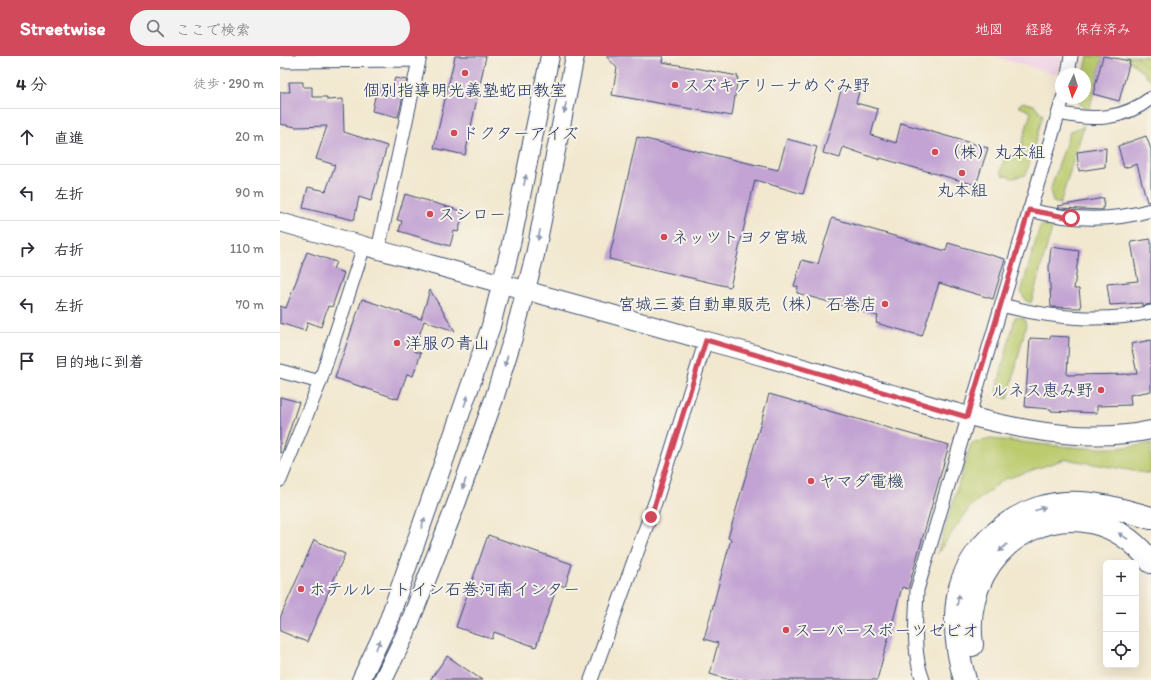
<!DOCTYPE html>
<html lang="ja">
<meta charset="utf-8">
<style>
body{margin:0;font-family:Itim,"Klee One",sans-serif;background:#f2f2f3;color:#2b2b33}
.controls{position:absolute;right:12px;bottom:12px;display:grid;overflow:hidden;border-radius:6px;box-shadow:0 4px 16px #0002}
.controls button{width:36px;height:36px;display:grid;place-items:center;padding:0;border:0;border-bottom:1px solid #e1e1e2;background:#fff;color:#2b2b33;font:20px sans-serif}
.compass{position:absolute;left:775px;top:12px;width:36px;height:36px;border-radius:50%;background:#fff;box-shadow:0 4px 16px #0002;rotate:184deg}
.stop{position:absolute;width:12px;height:12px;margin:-9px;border:3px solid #d1495b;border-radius:50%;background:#fff}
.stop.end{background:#d1495b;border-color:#fff;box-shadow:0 1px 4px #0008}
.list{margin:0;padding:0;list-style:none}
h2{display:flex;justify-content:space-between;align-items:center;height:52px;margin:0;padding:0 16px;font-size:17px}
h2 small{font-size:13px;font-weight:400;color:#7c7c81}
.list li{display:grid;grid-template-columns:26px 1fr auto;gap:12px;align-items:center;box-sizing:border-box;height:56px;padding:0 16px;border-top:1px solid #e1e1e2}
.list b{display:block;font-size:15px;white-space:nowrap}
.list em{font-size:13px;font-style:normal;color:#7c7c81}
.icon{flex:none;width:22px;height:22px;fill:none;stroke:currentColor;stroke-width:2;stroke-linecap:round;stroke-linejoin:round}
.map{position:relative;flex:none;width:871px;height:624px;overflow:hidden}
header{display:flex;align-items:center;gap:24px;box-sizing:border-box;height:56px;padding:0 20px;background:#d1495b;color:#fff}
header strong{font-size:19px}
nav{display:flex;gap:22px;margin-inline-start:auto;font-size:14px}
.search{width:280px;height:36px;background:#f2f2f3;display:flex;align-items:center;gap:10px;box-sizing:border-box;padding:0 14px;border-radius:22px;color:#7c7c81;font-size:15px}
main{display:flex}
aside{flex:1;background:#fff}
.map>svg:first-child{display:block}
.built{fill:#efd0e6}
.grass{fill:#bbcb6e;stroke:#6b7d66}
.park{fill:url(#park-dots);stroke:#6b7d66}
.building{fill:#c2a3d3}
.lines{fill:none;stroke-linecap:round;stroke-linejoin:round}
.street-casing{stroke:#3b4b6f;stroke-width:15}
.secondary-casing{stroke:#3b4b6f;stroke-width:20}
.highway-casing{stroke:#3b4b6f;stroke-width:24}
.street{stroke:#fff;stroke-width:13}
.secondary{stroke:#fff;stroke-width:18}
.highway{stroke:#fff;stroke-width:22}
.oneway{fill:#8d97ae}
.route{stroke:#d1495b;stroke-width:5}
.poi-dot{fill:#d1495b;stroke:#f7f3e8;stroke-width:1.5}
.labels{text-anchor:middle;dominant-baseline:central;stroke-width:4;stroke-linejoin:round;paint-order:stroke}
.poi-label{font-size:17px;fill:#1b2f5e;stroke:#f7f3e8;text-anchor:start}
</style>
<header>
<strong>Streetwise</strong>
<div class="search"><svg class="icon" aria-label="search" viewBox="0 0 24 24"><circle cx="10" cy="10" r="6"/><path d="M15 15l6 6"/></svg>ここで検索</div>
<nav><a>地図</a><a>経路</a><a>保存済み</a></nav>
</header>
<main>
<aside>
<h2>4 分<small>徒歩 · 290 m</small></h2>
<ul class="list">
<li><svg class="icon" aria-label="ahead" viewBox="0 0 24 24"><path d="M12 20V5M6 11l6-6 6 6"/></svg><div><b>直進</b></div><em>20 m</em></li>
<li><svg class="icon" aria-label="left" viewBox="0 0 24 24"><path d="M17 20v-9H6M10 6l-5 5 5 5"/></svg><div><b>左折</b></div><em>90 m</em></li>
<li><svg class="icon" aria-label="right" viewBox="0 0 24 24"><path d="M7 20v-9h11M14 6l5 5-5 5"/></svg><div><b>右折</b></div><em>110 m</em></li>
<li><svg class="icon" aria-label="left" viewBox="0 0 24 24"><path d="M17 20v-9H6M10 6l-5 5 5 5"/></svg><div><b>左折</b></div><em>70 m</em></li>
<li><svg class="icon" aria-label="arrive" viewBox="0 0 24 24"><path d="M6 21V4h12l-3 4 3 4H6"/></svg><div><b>目的地に到着</b></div></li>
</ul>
</aside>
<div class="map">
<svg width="871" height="624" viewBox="0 0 871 624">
<defs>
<pattern id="park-dots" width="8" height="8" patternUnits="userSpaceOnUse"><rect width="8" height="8" fill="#bbcb6e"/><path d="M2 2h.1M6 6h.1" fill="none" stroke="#97a55e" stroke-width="1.8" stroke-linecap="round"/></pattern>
</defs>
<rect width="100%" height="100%" fill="#f7f3e8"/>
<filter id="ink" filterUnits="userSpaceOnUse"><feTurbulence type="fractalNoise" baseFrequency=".025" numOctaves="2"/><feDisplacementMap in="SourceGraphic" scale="8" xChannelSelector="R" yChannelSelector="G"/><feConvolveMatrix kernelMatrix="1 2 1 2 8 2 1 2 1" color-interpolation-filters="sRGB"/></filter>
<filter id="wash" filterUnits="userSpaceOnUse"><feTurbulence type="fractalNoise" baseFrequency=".012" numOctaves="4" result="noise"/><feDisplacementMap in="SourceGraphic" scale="16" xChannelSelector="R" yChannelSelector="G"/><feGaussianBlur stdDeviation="0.9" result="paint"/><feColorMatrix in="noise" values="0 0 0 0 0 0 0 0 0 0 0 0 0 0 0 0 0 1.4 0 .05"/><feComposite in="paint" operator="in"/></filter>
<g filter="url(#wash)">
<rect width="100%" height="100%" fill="#f2e8cf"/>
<!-- built -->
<path class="built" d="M713 0H782L777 19Z"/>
<!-- grass -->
<path class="grass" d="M808 0H823L809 55 798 46 799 42H805L804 18Z
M743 46 754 49 763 59 746 119 733 122 723 119 721 115 725 99 737 103 751 56 738 50Z
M804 70 780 148 773 146 770 135 790 75Z
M767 167 773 169 751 247 746 245 741 236 760 170Z
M735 261 744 262 746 269 728 343 719 340 717 332Z
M710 383C762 387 820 399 871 387V418L785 403 723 424 691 450 657 498 691 388Z"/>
<!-- park -->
<path class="park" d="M844 0H871V24Z"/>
<g id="blocks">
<!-- building -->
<path class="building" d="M175 0H206L185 99 154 92Z
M326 0H383L382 6 458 20 452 60 332 39 337 12Z
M823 0 850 5 839 45 813 38Z
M115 22 127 24 118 61 92 55 98 27 112 31Z
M9 26H23V31H32V41H47V44L63 43 64 76 107 90 91 145 79 141 74 164 23 152 28 131 46 135 55 109 36 103 47 70 16 71 0 68V36H10Z
M562 31 579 36 576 47 598 53 591 79 616 87 621 67 708 92 696 129 600 102V104L563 91 560 102 543 97Z
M866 80 871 93V145L867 146 857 108 844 112 838 90Z
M357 81 498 114 507 83 537 91 523 138 475 124 450 231 329 203Z
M826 92 825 111 799 115 797 96Z
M125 138 184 156 178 176 174 175 170 190 119 175 122 165 117 164Z
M824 142 823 154 779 152 778 150Z
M552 162 666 195 668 187 725 203 713 243 659 227 642 280 596 267 598 260 517 237 518 231 514 230 522 204 538 208Z
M871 183V248L862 250V247L830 249 827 228 858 225 851 186Z
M771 191 799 195 794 233H799L801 252 771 251 769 211Z
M27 196 56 206 53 213 64 217 52 251 48 250 41 271 28 266 25 275 0 267V250L6 252Z
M150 234 175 275 144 265 134 295 141 297 133 320 127 318 118 343 55 322 82 243 141 263Z
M770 280 789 281 787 319 857 318 851 288 871 284V335L850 339 851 349 817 350V357L771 355V353L745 351 750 282 770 283Z
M489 338 669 389 628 533 622 531 597 624H450L430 618 438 587 424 583 451 483 448 482Z
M0 341 19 346 2 397 0 396Z
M208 479 292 508 285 531 278 528 256 591 214 576 212 583 176 571Z
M34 484 65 498 27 586 0 575V562Z
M167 600 202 624H150Z"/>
</g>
</g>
<g filter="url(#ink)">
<use href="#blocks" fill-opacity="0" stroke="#3b4b6f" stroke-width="1"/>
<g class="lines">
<defs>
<path id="street" d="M0 5 139 4
M788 18 791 0
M779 57C813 65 843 64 871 42
M749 154C789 164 831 166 871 154
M98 194 140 0
M722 249C769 262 823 267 871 256
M0 315 40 326
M0 424 40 326 84 190
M311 624 377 441 426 284
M643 624C632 596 636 563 637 534L783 42"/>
<path id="secondary" d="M0 166C142 207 285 244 427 285 487 301 546 319 605 336 687 360 786 393 871 374
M81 624 107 569 211 270 230 193 270 0
M103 624 124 581 175 451 214 343 235 275 255 199 295 0"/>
<path id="highway" d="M692 589C677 482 802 417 871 506
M685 624C677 597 673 569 678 540 687 491 735 450 785 447 813 445 844 454 871 462"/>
</defs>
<!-- street casing -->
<use href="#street" class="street-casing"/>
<!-- secondary casing -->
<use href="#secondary" class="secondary-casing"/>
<!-- highway casing -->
<use href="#highway" class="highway-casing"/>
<!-- street -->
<use href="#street" class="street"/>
<!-- secondary -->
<use href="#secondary" class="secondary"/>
<!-- highway -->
<use href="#highway" class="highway"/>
</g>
<!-- one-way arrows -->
<defs><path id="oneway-solid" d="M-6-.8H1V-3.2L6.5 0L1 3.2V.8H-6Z"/></defs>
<g class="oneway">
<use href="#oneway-solid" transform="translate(285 52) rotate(102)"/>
<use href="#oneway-solid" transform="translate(245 124) rotate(-78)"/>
<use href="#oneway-solid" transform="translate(259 179) rotate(102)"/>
<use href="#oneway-solid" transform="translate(226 305) rotate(107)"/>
<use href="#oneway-solid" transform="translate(186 345) rotate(-71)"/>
<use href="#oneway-solid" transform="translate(184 428) rotate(110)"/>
<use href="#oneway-solid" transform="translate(760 453) rotate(-17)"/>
<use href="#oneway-solid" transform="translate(143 467) rotate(-71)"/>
<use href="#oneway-solid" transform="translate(843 480) rotate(-147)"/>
<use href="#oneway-solid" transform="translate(723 492) rotate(137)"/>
<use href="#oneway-solid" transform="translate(678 544) rotate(-82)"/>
<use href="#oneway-solid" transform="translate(98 589) rotate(-64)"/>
</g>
</g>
<g class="lines" filter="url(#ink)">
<!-- route -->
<path class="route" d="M371 461 426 284 687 361 749 154 791 162"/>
</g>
<!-- markers -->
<g class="poi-dot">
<circle cx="185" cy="17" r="4"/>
<circle cx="395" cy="29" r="4"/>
<circle cx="174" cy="77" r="4"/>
<circle cx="655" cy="96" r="4"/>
<circle cx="682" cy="117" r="4"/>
<circle cx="150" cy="158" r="4"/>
<circle cx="384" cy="181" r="4"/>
<circle cx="605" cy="248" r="4"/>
<circle cx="117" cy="287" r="4"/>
<circle cx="821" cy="334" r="4"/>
<circle cx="531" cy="425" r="4"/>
<circle cx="21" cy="533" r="4"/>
<circle cx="506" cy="574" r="4"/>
</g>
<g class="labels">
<!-- poi labels -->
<g class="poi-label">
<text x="403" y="29">スズキアリーナめぐみ野</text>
<text x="185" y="34" text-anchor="middle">個別指導明光義塾蛇田教室</text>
<text x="182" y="77">ドクターアイズ</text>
<text x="663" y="96">（株）丸本組</text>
<text x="682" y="134" text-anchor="middle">丸本組</text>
<text x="158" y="158">スシロー</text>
<text x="392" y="181">ネッツトヨタ宮城</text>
<text x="597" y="248" text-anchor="end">宮城三菱自動車販売（株） 石巻店</text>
<text x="125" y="287">洋服の青山</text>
<text x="813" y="334" text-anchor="end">ルネス恵み野</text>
<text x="539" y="425">ヤマダ電機</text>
<text x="29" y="533">ホテルルートイン石巻河南インター</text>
<text x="514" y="574">スーパースポーツゼビオ</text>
</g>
</g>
</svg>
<div class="controls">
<button>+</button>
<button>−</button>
<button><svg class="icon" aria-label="locate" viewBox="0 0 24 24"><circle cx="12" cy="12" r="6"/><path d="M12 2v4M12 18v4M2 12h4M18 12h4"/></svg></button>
</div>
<svg class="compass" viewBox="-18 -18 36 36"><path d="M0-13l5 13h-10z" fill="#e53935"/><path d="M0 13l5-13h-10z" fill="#7c7c81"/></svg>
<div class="stop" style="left:791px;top:162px"></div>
<div class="stop end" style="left:371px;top:461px"></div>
</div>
</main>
